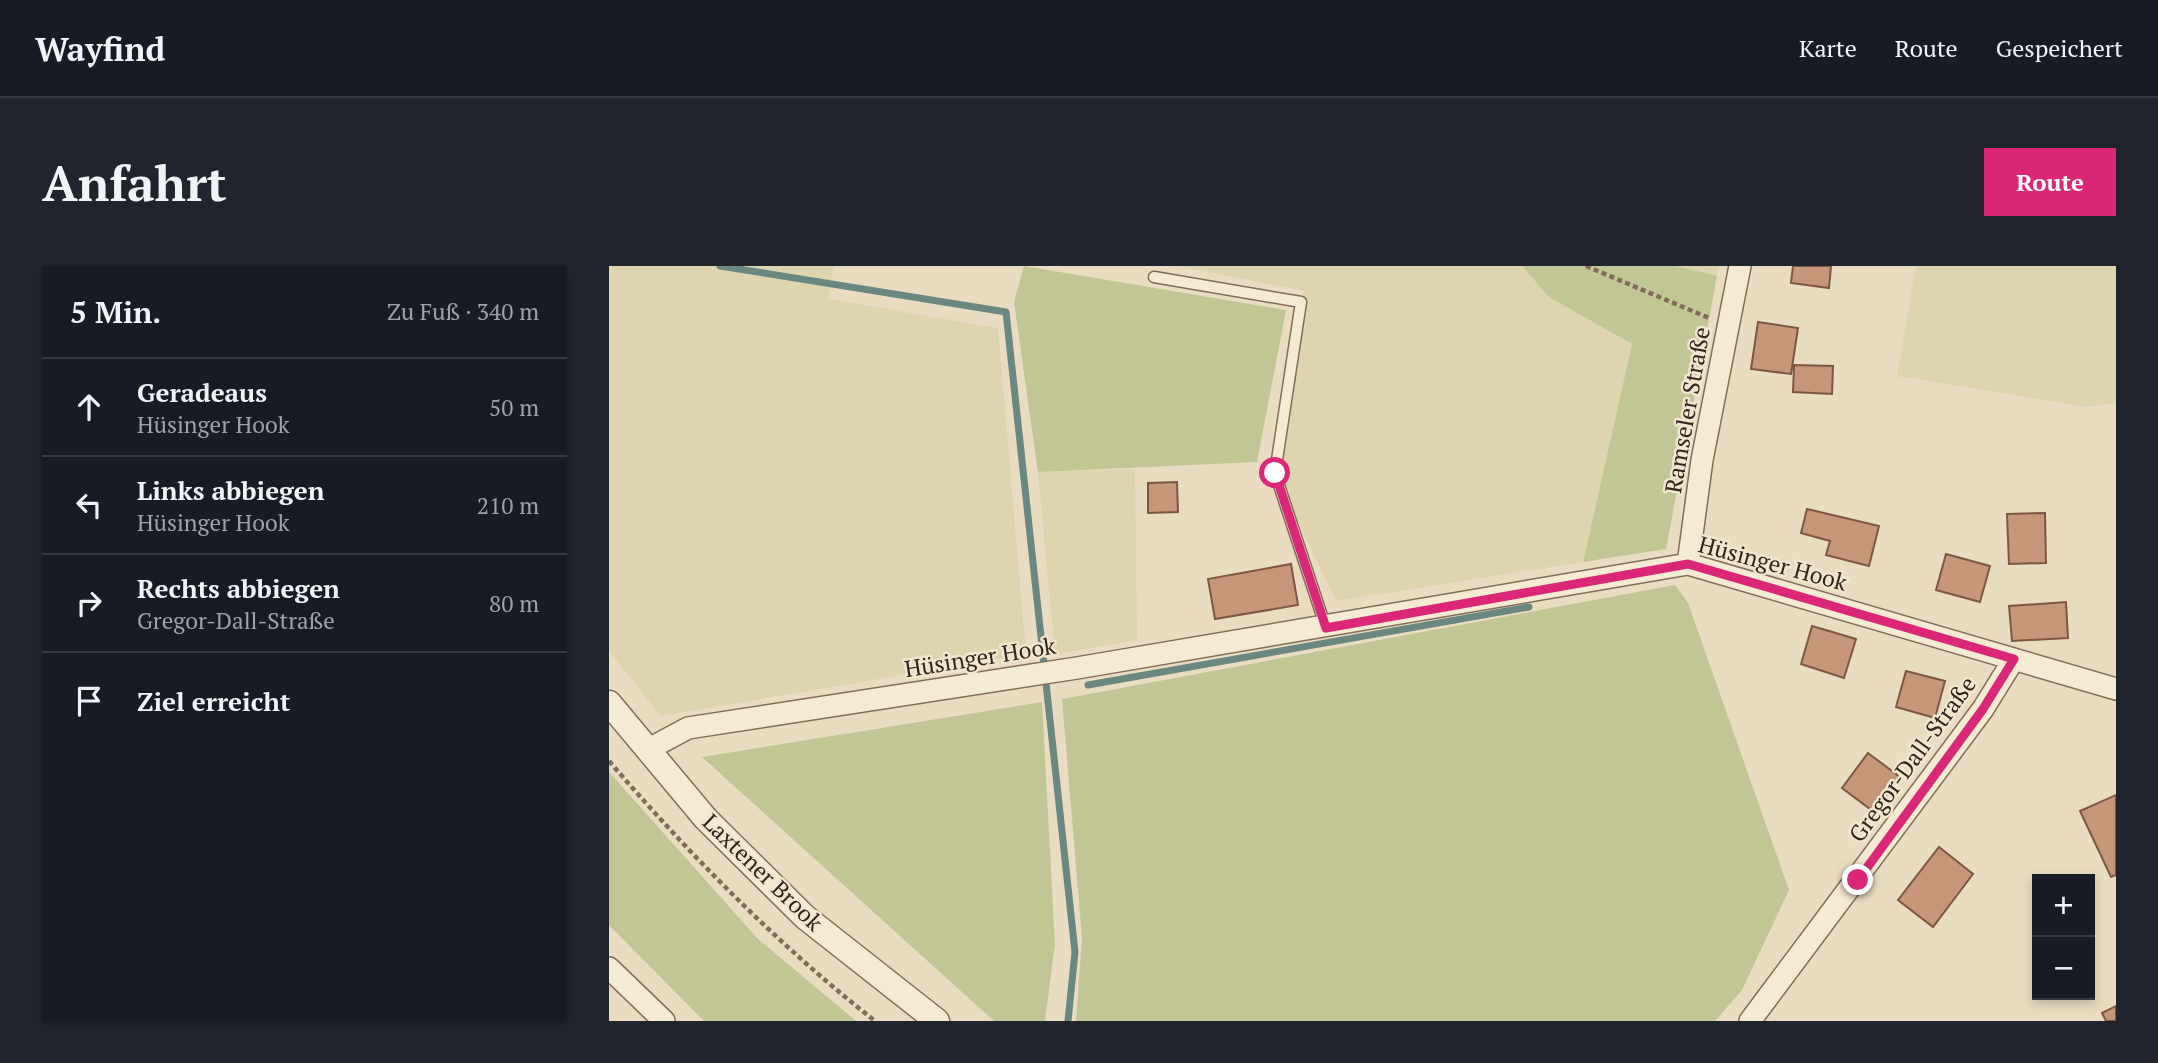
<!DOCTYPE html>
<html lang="de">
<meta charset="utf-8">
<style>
body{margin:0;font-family:"PT Serif",serif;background:#20242c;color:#f1f3f6}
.controls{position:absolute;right:21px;bottom:21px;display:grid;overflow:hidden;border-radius:0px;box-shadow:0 4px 10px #0003}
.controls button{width:63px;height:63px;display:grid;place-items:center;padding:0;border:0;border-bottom:2px solid #363941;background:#171b24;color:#f1f3f6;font:35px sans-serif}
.stop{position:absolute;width:21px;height:21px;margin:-16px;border:5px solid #db2777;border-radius:50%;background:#fff}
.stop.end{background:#db2777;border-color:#fff;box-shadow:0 2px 7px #0008}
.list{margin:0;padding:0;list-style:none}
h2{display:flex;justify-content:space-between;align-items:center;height:91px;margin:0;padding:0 28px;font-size:30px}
h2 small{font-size:23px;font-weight:400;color:#9ea1a6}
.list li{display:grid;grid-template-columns:46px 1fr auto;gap:21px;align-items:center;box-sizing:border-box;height:98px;padding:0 28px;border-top:2px solid #363941}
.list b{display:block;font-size:26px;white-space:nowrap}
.list p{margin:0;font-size:23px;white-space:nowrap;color:#9ea1a6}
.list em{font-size:23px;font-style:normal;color:#9ea1a6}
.icon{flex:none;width:38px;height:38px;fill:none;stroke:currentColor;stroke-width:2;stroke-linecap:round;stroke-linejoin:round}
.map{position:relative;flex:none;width:1507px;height:755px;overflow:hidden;border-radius:0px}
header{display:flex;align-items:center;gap:42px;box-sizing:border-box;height:98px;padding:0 35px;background:#171b24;border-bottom:2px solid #363941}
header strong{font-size:33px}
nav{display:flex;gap:38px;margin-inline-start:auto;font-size:24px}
.intro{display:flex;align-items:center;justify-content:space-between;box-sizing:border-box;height:168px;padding:0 42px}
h1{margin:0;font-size:49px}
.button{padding:18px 32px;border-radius:0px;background:#db2777;color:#fff;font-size:24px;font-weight:700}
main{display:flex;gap:42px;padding:0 42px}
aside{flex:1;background:#171b24;border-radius:0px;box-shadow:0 4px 10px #0003}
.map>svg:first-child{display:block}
.farmland{fill:#ded5ae}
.green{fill:#c2c695}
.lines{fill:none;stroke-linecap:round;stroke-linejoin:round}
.stream{stroke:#6a8880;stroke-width:7}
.building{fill:#c59678;stroke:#7e5741;stroke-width:2}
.service-casing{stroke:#816d59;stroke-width:13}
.minor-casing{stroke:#816d59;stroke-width:24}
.tertiary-casing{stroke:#816d59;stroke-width:27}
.path{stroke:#816d59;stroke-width:4.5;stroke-dasharray:5 3.5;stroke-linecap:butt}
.service{stroke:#f5ead2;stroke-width:10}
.minor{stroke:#f5ead2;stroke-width:21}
.tertiary{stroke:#f5ead2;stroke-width:24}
.route{stroke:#db2777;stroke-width:9}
.labels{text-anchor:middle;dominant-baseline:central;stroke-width:5;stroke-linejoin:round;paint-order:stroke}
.street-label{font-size:23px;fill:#31261c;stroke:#f2e6ce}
</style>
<header>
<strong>Wayfind</strong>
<nav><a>Karte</a><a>Route</a><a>Gespeichert</a></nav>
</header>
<div class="intro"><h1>Anfahrt</h1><a class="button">Route</a></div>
<main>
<aside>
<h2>5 Min.<small>Zu Fuß · 340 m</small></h2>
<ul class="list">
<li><svg class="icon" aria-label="ahead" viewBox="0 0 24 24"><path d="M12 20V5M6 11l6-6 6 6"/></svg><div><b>Geradeaus</b><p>Hüsinger Hook</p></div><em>50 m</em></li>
<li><svg class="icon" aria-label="left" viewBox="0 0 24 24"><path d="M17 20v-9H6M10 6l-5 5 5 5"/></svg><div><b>Links abbiegen</b><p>Hüsinger Hook</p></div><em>210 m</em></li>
<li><svg class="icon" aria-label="right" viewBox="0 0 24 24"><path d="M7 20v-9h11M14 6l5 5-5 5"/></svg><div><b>Rechts abbiegen</b><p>Gregor-Dall-Straße</p></div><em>80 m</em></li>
<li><svg class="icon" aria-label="arrive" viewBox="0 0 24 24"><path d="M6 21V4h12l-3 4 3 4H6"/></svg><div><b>Ziel erreicht</b></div></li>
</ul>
</aside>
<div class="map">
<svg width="1507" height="755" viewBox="0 0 1507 755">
<rect width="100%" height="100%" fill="#e9dcc0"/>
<!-- farmland -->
<path class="farmland" d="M0 0H225L219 33 389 62 417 388 52 450 0 385Z
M567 0H913L940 31 1023 78 974 296 727 335 666 207 696 25Z
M1067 0H1110L1108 10Z
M1307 0H1507V137L1476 141 1288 110Z
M526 203 528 374 446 388 429 206Z"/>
<!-- green -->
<path class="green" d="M415 0 677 44 648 196 429 206 405 36Z
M913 0H1067L1108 10 1057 283 974 296 1023 78 940 31Z
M1066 319 1079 337 1180 624 1133 724 1106 755H467L473 672 453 433Z
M433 436 446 678 436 755H385L93 491Z
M0 506 149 673 247 755H95L0 659Z"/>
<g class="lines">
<!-- stream -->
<path class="stream" d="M111 0 397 46 466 686 459 755
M479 419 920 341"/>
</g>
<!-- building -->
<path class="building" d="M1184 0H1222L1220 22 1182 17Z
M1149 56 1189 62 1182 108 1142 103Z
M1185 99 1224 100 1223 128 1184 126Z
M568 216 569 246 539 247V217Z
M1198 243 1270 260 1260 300 1217 289 1221 275 1192 267Z
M1436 247 1437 297 1400 298 1398 248Z
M1337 288 1381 300 1371 336 1327 324Z
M682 298 689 339 606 353 599 313Z
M1457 336 1459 372 1403 375 1400 340Z
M1203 360 1247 373 1235 412 1192 398Z
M1297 405 1336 415 1326 452 1287 441Z
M1259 487 1291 511 1265 546 1233 522Z
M1507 529V609L1502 611 1471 545Z
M1330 581 1364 608 1324 661 1289 634Z
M1507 740V755H1497L1493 747Z"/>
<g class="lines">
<defs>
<path id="service" d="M545 11 692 36 666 207 717 362"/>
<path id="minor" d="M1079 298 1093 194 1131 0
M38 484 79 462 468 402 1079 298 1507 423
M0 702 55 755
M1141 755 1374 443 1405 393"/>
<path id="tertiary" d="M0 437 97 553 196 651 328 755"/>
</defs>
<!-- service casing -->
<use href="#service" class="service-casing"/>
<!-- minor casing -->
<use href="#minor" class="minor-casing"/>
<!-- tertiary casing -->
<use href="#tertiary" class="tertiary-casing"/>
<!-- path -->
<path class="path" d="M977 0 1100 52
M0 495C81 589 168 678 266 755"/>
<!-- service -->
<use href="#service" class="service"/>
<!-- minor -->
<use href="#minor" class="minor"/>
<!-- tertiary -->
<use href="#tertiary" class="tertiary"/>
</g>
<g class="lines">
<!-- route -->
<path class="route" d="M666 207 717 362 1079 298 1405 393 1374 443 1249 614"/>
</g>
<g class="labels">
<!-- street labels -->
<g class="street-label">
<text transform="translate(1078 144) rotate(-80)">Ramseler Straße</text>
<text transform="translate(1164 297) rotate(15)">Hüsinger Hook</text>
<text transform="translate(371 391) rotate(-9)">Hüsinger Hook</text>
<text transform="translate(1303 493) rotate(-54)">Gregor-Dall-Straße</text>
<text transform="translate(154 606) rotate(44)">Laxtener Brook</text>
</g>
</g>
</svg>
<div class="controls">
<button>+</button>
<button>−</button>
</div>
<div class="stop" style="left:666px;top:207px"></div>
<div class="stop end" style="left:1249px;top:614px"></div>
</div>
</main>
